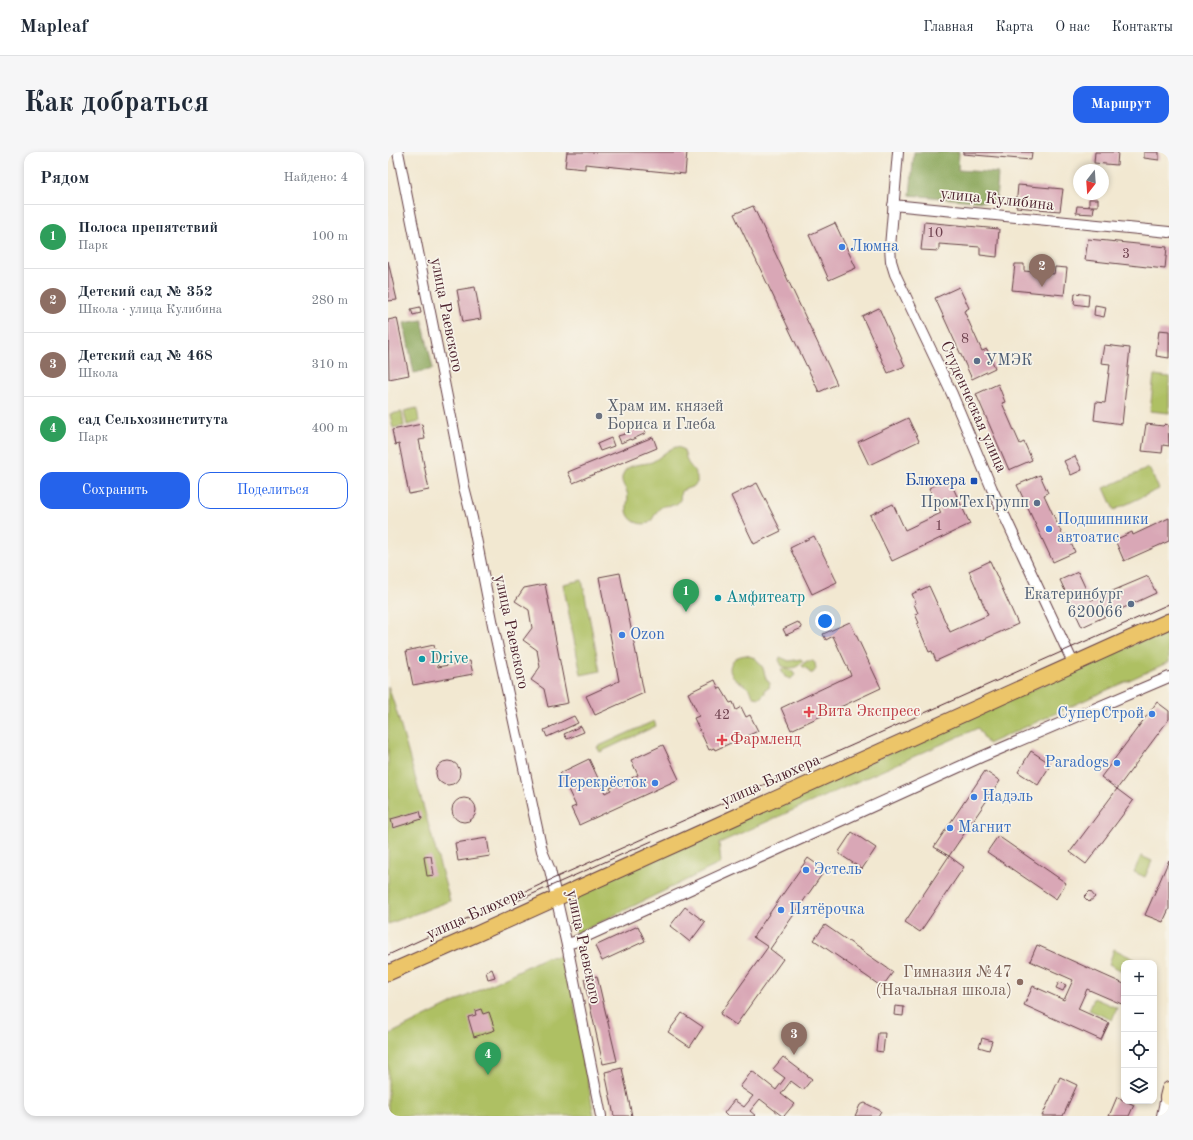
<!DOCTYPE html>
<html lang="ru">
<meta charset="utf-8">
<style>
body{margin:0;font-family:"Old Standard TT",serif;background:#f6f6f7;color:#1f2937}
.controls{position:absolute;right:12px;bottom:12px;display:grid;overflow:hidden;border-radius:8px;box-shadow:0 2px 6px #0003}
.controls button{width:36px;height:36px;display:grid;place-items:center;padding:0;border:0;border-bottom:1px solid #e0e1e3;background:#fff;color:#1f2937;font:20px sans-serif}
.compass{position:absolute;left:685px;top:12px;width:36px;height:36px;border-radius:50%;background:#fff;box-shadow:0 2px 6px #0003;rotate:197deg}
.you{position:absolute;left:437px;top:469px;width:14px;height:14px;margin:-10px;border:3px solid #fff;border-radius:50%;background:#1a73e8;box-shadow:0 0 0 6px #1a73e833}
.badge{display:grid;place-items:center;width:26px;height:26px;border-radius:50%;background:#2563eb;color:#fff;font-size:13px;font-weight:700}
.pin{position:absolute;translate:-50% -33px;filter:drop-shadow(0 1px 2px #0008)}
.pin::after{content:'';position:absolute;top:21px;width:14px;height:12px;background:inherit;clip-path:polygon(0 0,100% 0,50% 100%)}
.list{margin:0;padding:0;list-style:none}
h2{display:flex;justify-content:space-between;align-items:center;height:52px;margin:0;padding:0 16px;font-size:17px}
h2 small{font-size:13px;font-weight:400;color:#747a83}
.list li{display:grid;grid-template-columns:26px 1fr auto;gap:12px;align-items:center;box-sizing:border-box;height:64px;padding:0 16px;border-top:1px solid #e0e1e3}
.list b{display:block;font-size:15px;white-space:nowrap}
.list p{margin:0;font-size:13px;white-space:nowrap;color:#747a83}
.list em{font-size:13px;font-style:normal;color:#747a83}
.actions{display:flex;gap:8px;padding:12px 16px}
.actions a{flex:1;padding:9px 0;border:1px solid #2563eb;border-radius:12px;text-align:center;font-size:14px;color:#2563eb}
.actions .main{background:#2563eb;color:#fff}
.icon{flex:none;width:22px;height:22px;fill:none;stroke:currentColor;stroke-width:2;stroke-linecap:round;stroke-linejoin:round}
.map{position:relative;flex:none;width:781px;height:964px;overflow:hidden;border-radius:12px}
header{display:flex;align-items:center;gap:24px;box-sizing:border-box;height:56px;padding:0 20px;background:#fff;border-bottom:1px solid #e0e1e3}
header strong{font-size:19px}
nav{display:flex;gap:22px;margin-inline-start:auto;font-size:14px}
.intro{display:flex;align-items:center;justify-content:space-between;box-sizing:border-box;height:96px;padding:0 24px}
h1{margin:0;font-size:28px}
.button{padding:10px 18px;border-radius:12px;background:#2563eb;color:#fff;font-size:14px;font-weight:700}
main{display:flex;gap:24px;padding:0 24px}
aside{flex:1;background:#fff;border-radius:12px;box-shadow:0 2px 6px #0003}
.map>svg:first-child{display:block}
.green{fill:#aec064;stroke:#7c7048}
.forest{fill:#8aa65a;stroke:#6a6242}
.building{fill:#d9a7b6}
.lines{fill:none;stroke-linecap:round;stroke-linejoin:round}
.minor-casing{stroke:#633d44;stroke-width:12}
.tertiary-casing{stroke:#633d44;stroke-width:14}
.secondary-casing{stroke:#633d44;stroke-width:16}
.primary-casing{stroke:#633d44;stroke-width:17}
.minor{stroke:#fff;stroke-width:10}
.tertiary{stroke:#fff;stroke-width:12}
.secondary{stroke:#f7e8c3;stroke-width:14}
.primary{stroke:#ecc569;stroke-width:15}
.tram{stroke:#4a1f2b;stroke-width:1}
.shop-dot{fill:#3f7fe0;stroke:#f7f3e8;stroke-width:1.5}
.service-dot{fill:#5c6f8a;stroke:#f7f3e8;stroke-width:1.5}
.worship-dot{fill:#6b7280;stroke:#f7f3e8;stroke-width:1.5}
.transit-dot{fill:#1a4fb4;stroke:#f7f3e8;stroke-width:1.5}
.culture-dot{fill:#0f9aa8;stroke:#f7f3e8;stroke-width:1.5}
.health-dot{fill:#e0444e;stroke:#f7f3e8;stroke-width:1.5}
.education-dot{fill:#8d6e63;stroke:#f7f3e8;stroke-width:1.5}
.labels{text-anchor:middle;dominant-baseline:central;stroke-width:3.5;stroke-linejoin:round;paint-order:stroke}
.number-label{font-size:14px;fill:#6e414e}
.street-label{font-size:16px;fill:#4a1f2b;stroke:#f7f3e8}
.shop-label{font-size:16px;fill:#366cbe;stroke:#f7f3e8;text-anchor:start}
.service-label{font-size:16px;fill:#4e5e75;stroke:#f7f3e8;text-anchor:end}
.worship-label{font-size:16px;fill:#5b616d;stroke:#f7f3e8;text-anchor:start}
.transit-label{font-size:16px;fill:#164399;stroke:#f7f3e8;text-anchor:end}
.culture-label{font-size:16px;fill:#0d838f;stroke:#f7f3e8;text-anchor:start}
.health-label{font-size:16px;fill:#be3a42;stroke:#f7f3e8;text-anchor:start}
.education-label{font-size:16px;fill:#785e54;stroke:#f7f3e8;text-anchor:end}
</style>
<header>
<strong>Mapleaf</strong>
<nav><a>Главная</a><a>Карта</a><a>О нас</a><a>Контакты</a></nav>
</header>
<div class="intro"><h1>Как добраться</h1><a class="button">Маршрут</a></div>
<main>
<aside>
<h2>Рядом<small>Найдено: 4</small></h2>
<ul class="list">
<li><span class="badge" style="background:#2e9e5b">1</span><div><b>Полоса препятствий</b><p>Парк</p></div><em>100 m</em></li>
<li><span class="badge" style="background:#8d6e63">2</span><div><b>Детский сад № 352</b><p>Школа · улица Кулибина</p></div><em>280 m</em></li>
<li><span class="badge" style="background:#8d6e63">3</span><div><b>Детский сад № 468</b><p>Школа</p></div><em>310 m</em></li>
<li><span class="badge" style="background:#2e9e5b">4</span><div><b>сад Сельхозинститута</b><p>Парк</p></div><em>400 m</em></li>
</ul>
<div class="actions"><a class="main">Сохранить</a><a>Поделиться</a></div>
</aside>
<div class="map">
<svg width="781" height="964" viewBox="0 0 781 964">
<rect width="100%" height="100%" fill="#f7f3e8"/>
<filter id="ink" filterUnits="userSpaceOnUse"><feTurbulence type="fractalNoise" baseFrequency=".025" numOctaves="2"/><feDisplacementMap in="SourceGraphic" scale="8" xChannelSelector="R" yChannelSelector="G"/><feConvolveMatrix kernelMatrix="1 2 1 2 8 2 1 2 1" color-interpolation-filters="sRGB"/></filter>
<filter id="wash" filterUnits="userSpaceOnUse"><feTurbulence type="fractalNoise" baseFrequency=".012" numOctaves="4" result="noise"/><feDisplacementMap in="SourceGraphic" scale="16" xChannelSelector="R" yChannelSelector="G"/><feGaussianBlur stdDeviation="0.9" result="paint"/><feColorMatrix in="noise" values="0 0 0 0 0 0 0 0 0 0 0 0 0 0 0 0 0 1.4 0 .05"/><feComposite in="paint" operator="in"/></filter>
<g filter="url(#wash)">
<rect width="100%" height="100%" fill="#f2e8d1"/>
<!-- green -->
<path class="green" d="M766 223 781 225V261L762 259Z
M29 256 31 270 19 273 16 259Z
M14 260 16 274 5 276 2 262Z
M288 295C299 296 296 304 300 311 305 318 310 321 309 331L306 334 293 339C292 342 293 346 292 348 287 357 278 351 272 356 267 360 266 367 261 371 251 374 241 369 239 359 238 353 241 347 239 340 236 333 231 329 236 320 241 311 255 313 264 310 272 306 279 297 288 295Z
M761 316 771 337 726 358 716 336Z
M194 428 212 519 193 523 175 432Z
M781 476V510L600 592 590 576 331 691 333 711 188 782 180 745Z
M358 503 367 506 370 509 375 516 378 527 382 531 381 536 377 537V541L372 546 366 545C364 542 364 540 361 537 355 530 336 525 344 510 347 505 352 504 358 503Z
M392 505 401 509 413 507 415 509C410 516 403 518 394 514L391 508Z
M419 509H425L427 511 428 517 425 521H422L419 517 414 514 416 511Z
M396 516 404 519 407 523 403 527 397 525 393 518Z
M0 534 9 561 62 749 0 772Z
M266 569 268 574 212 600 209 595Z
M753 704 764 709 757 725 746 720Z
M726 797 752 810V811H736V820L721 812Z
M178 804 206 964H0V883L158 805Z
M706 846 729 856 724 868 701 858Z"/>
<!-- forest -->
<path class="forest" d="M526 0H571L570 18 610 21 608 51 522 43Z
M34 168 45 217 26 221 16 171Z"/>
<g id="blocks">
<!-- building -->
<path class="building" d="M179 0H299L297 22 197 12V17L177 15Z
M575 0H644L643 8 575 2Z
M707 0H730L729 13 706 11Z
M756 0H771V8L756 6Z
M630 33 675 37 672 59 628 55Z
M701 47H710V54H701Z
M365 54 449 232 431 240 346 62Z
M689 54 706 55 705 62 688 61Z
M536 70 611 77 609 105 592 103V95L551 92V99L533 98Z
M447 71 468 116 441 128 421 83Z
M700 87 779 95 777 117 697 108Z
M0 109 9 148 0 149Z
M627 112H636V119L666 122 667 115 679 116 676 143 624 138Z
M87 135 93 167 75 170 69 138Z
M571 135 581 156 576 159 594 199 599 197 607 216 584 227 547 146Z
M687 141 701 143 700 154 686 152Z
M707 153 718 155 716 165 706 163Z
M32 155 33 161 25 163 23 157Z
M491 156 517 214 500 221 474 164Z
M9 166 21 223 1 227 0 168Z
M771 178 781 179V206L768 204Z
M716 193 742 196 734 272 706 268 708 250 717 251 722 212 713 211Z
M610 232 617 250 614 251 632 292 636 290 644 308 621 318 588 242Z
M520 266 531 289 481 313 470 290Z
M34 272 37 287 31 288 41 338 21 342 11 292 7 293 4 278Z
M758 272 775 274 777 272 780 273 781 294 775 293 774 301 754 299Z
M255 274 258 281 243 288 242 287 233 291 230 284 240 281 239 279Z
M265 285 269 296 185 331 180 320Z
M223 286 226 294 212 299 209 292Z
M687 304 694 318 683 323 676 309Z
M652 323 660 341 656 343 675 384 679 382 687 400 665 410 629 333Z
M561 327 582 372 504 409 482 363 505 352 517 378 553 361 541 336Z
M369 331 393 379 366 392 343 344Z
M781 366V389L736 409 727 388 744 380 745 383Z
M426 384 449 430 424 442 402 396Z
M602 409 630 472 548 509 544 499 541 500 529 472 531 471 527 462 530 461 526 452 528 451 524 442 541 434 562 480 600 463 581 419Z
M690 420 703 448 760 424 768 441 694 475 672 428Z
M232 421 256 541 207 563 198 544 231 529 211 425Z
M157 432 180 551 160 555 156 537 143 528 152 515 149 498 135 488 144 476 141 458 127 449 136 436Z
M410 470 414 476 398 483 395 477Z
M462 470 493 536 403 578 393 556 463 523 445 484 438 488 435 482Z
M46 493 50 515 82 509 85 522 25 533 18 499Z
M327 528 331 537 333 536 342 551 345 550 348 558 353 555 358 565 362 563 370 579 327 598 326 596 321 598 306 566 311 564 300 541Z
M769 550 781 559V567L729 637 713 625Z
M186 564 190 571 159 585 156 578Z
M193 574 196 580 179 587 176 582Z
M275 593 291 627 191 673 183 656 188 654 172 621 201 607 217 641 223 638 222 636 250 623 243 608Z
M643 599 663 612 650 633 630 620Z
M48 621a12 12 0 1 1 24 0a12 12 0 1 1-24 0Z
M597 619 612 629 561 704 546 695Z
M729 637 745 649 698 712 682 700Z
M64 658a12 12 0 1 1 24 0a12 12 0 1 1-24 0Z
M32 659 34 667 5 676 3 667Z
M464 680 488 696 474 717 450 701Z
M610 684 678 731 668 747 599 700Z
M99 686 102 704 70 709 67 691Z
M43 704 46 723 39 724 36 705Z
M561 704 576 715 532 780 517 770Z
M420 706 437 718 382 797 395 807 348 873 332 862 380 795 365 785Z
M781 708V757L775 770 757 763Z
M702 739 707 745 701 750 696 745Z
M297 755 317 770 302 790 282 774Z
M437 773 505 820 494 835 426 788Z
M250 774 257 789 214 809 207 794Z
M649 793 736 832V853L699 837 690 857 721 871 713 888 636 853 645 834 676 848 685 828 642 809Z
M104 817 107 825 100 827 98 820Z
M209 824 229 909 215 912 196 827Z
M671 830 678 833 675 839 668 836Z
M507 854 516 855 515 864 506 863Z
M93 857 95 862 101 860 107 878 86 885 80 865 88 863 87 859Z
M294 861 315 875 302 895 280 880Z
M490 881H497L495 900 488 899Z
M594 886 604 889 601 898 591 895Z
M395 905 424 927 415 938 403 929 393 942 406 952 396 964H394L372 947 362 959 368 964H339L336 961 346 948 356 955 365 944 352 935 364 919 388 938 397 926 385 917Z
M234 916 244 964H226L217 920Z
M672 925 689 933 675 964H654Z
M729 945 746 953 741 964H721Z
M477 951 493 959 490 964H467L472 953Z"/>
</g>
</g>
<g filter="url(#ink)">
<use href="#blocks" fill-opacity="0" stroke="#633d44" stroke-width="1"/>
<g class="lines">
<defs>
<path id="minor" d="M10 0 68 290 76 335 84 366 105 473 154 699 162 718 180 798 213 964
M510 0 502 95 503 109 507 122 564 242 604 337 686 513
M505 53 781 80
M179 792 186 790 593 605 781 525"/>
<path id="tertiary" d="M775 964 779 945"/>
<path id="secondary" d="M781 937 779 945 781 946"/>
<path id="primary" d="M0 821 91 781 781 469"/>
</defs>
<!-- minor casing -->
<use href="#minor" class="minor-casing"/>
<!-- tertiary casing -->
<use href="#tertiary" class="tertiary-casing"/>
<!-- secondary casing -->
<use href="#secondary" class="secondary-casing"/>
<!-- primary casing -->
<use href="#primary" class="primary-casing"/>
<!-- minor -->
<use href="#minor" class="minor"/>
<!-- tertiary -->
<use href="#tertiary" class="tertiary"/>
<!-- secondary -->
<use href="#secondary" class="secondary"/>
<!-- primary -->
<use href="#primary" class="primary"/>
<!-- tram -->
<path class="tram" d="M129 749 264 689
M0 803 171 724 781 452"/>
</g>
</g>
<!-- markers -->
<g class="shop-dot">
<circle cx="454" cy="95" r="4"/>
<circle cx="661" cy="377" r="4"/>
<circle cx="234" cy="483" r="4"/>
<circle cx="764" cy="562" r="4"/>
<circle cx="729" cy="611" r="4"/>
<circle cx="267" cy="631" r="4"/>
<circle cx="586" cy="645" r="4"/>
<circle cx="562" cy="676" r="4"/>
<circle cx="418" cy="718" r="4"/>
<circle cx="393" cy="758" r="4"/>
</g>
<g class="service-dot">
<circle cx="589" cy="209" r="4"/>
<circle cx="649" cy="351" r="4"/>
<circle cx="743" cy="452" r="4"/>
</g>
<circle class="worship-dot" cx="211" cy="264" r="4"/>
<rect class="transit-dot" x="582" y="325" width="8" height="8" rx="2"/>
<g class="culture-dot">
<circle cx="330" cy="446" r="4"/>
<circle cx="34" cy="507" r="4"/>
</g>
<g class="health-dot">
<path d="M419 554h4v4h4v4h-4v4h-4v-4h-4v-4h4z"/>
<path d="M332 582h4v4h4v4h-4v4h-4v-4h-4v-4h4z"/>
</g>
<circle class="education-dot" cx="632" cy="830" r="4"/>
<g class="labels">
<!-- number labels -->
<g class="number-label">
<text x="547" y="81">10</text>
<text x="738" y="102">3</text>
<text x="577" y="187">8</text>
<text x="551" y="374">1</text>
<text x="334" y="563">42</text>
</g>
<!-- street labels -->
<g class="street-label">
<text transform="translate(609 48) rotate(6)">улица Кулибина</text>
<text transform="translate(58 163) rotate(79)">улица Раевского</text>
<text transform="translate(585 255) rotate(66)">Студенческая улица</text>
<text transform="translate(123 480) rotate(78)">улица Раевского</text>
<text transform="translate(383 629) rotate(-24)">улица Блюхера</text>
<text transform="translate(88 762) rotate(-24)">улица Блюхера</text>
<text transform="translate(195 795) rotate(78)">улица Раевского</text>
</g>
<!-- shop labels -->
<g class="shop-label">
<text x="462" y="95">Люмна</text>
<text x="669" y="368">Подшипники<tspan x="669" dy="18">автоатис</tspan></text>
<text x="242" y="483">Ozon</text>
<text x="756" y="562" text-anchor="end">СуперСтрой</text>
<text x="721" y="611" text-anchor="end">Paradogs</text>
<text x="259" y="631" text-anchor="end">Перекрёсток</text>
<text x="594" y="645">Надэль</text>
<text x="570" y="676">Магнит</text>
<text x="426" y="718">Эстель</text>
<text x="401" y="758">Пятёрочка</text>
</g>
<!-- service labels -->
<g class="service-label">
<text x="597" y="209" text-anchor="start">УМЭК</text>
<text x="641" y="351">ПромТехГрупп</text>
<text x="735" y="443">Екатеринбург<tspan x="735" dy="18">620066</tspan></text>
</g>
<!-- worship labels -->
<g class="worship-label">
<text x="219" y="255">Храм им. князей<tspan x="219" dy="18">Бориса и Глеба</tspan></text>
</g>
<!-- transit labels -->
<g class="transit-label">
<text x="578" y="329">Блюхера</text>
</g>
<!-- culture labels -->
<g class="culture-label">
<text x="338" y="446">Амфитеатр</text>
<text x="42" y="507">Drive</text>
</g>
<!-- health labels -->
<g class="health-label">
<text x="429" y="560">Вита Экспресс</text>
<text x="342" y="588">Фармленд</text>
</g>
<!-- education labels -->
<g class="education-label">
<text x="624" y="821">Гимназия №47<tspan x="624" dy="18">(Начальная школа)</tspan></text>
</g>
</g>
</svg>
<div class="controls">
<button>+</button>
<button>−</button>
<button><svg class="icon" aria-label="locate" viewBox="0 0 24 24"><circle cx="12" cy="12" r="6"/><path d="M12 2v4M12 18v4M2 12h4M18 12h4"/></svg></button>
<button><svg class="icon" aria-label="layers" viewBox="0 0 24 24"><path d="M12 4l9 5-9 5-9-5zM3 14l9 5 9-5"/></svg></button>
</div>
<svg class="compass" viewBox="-18 -18 36 36"><path d="M0-13l5 13h-10z" fill="#e53935"/><path d="M0 13l5-13h-10z" fill="#747a83"/></svg>
<div class="you"></div>
<div class="pin badge" style="left:298px;top:460px;background:#2e9e5b">1</div>
<div class="pin badge" style="left:654px;top:135px;background:#8d6e63">2</div>
<div class="pin badge" style="left:406px;top:903px;background:#8d6e63">3</div>
<div class="pin badge" style="left:100px;top:923px;background:#2e9e5b">4</div>
</div>
</main>
